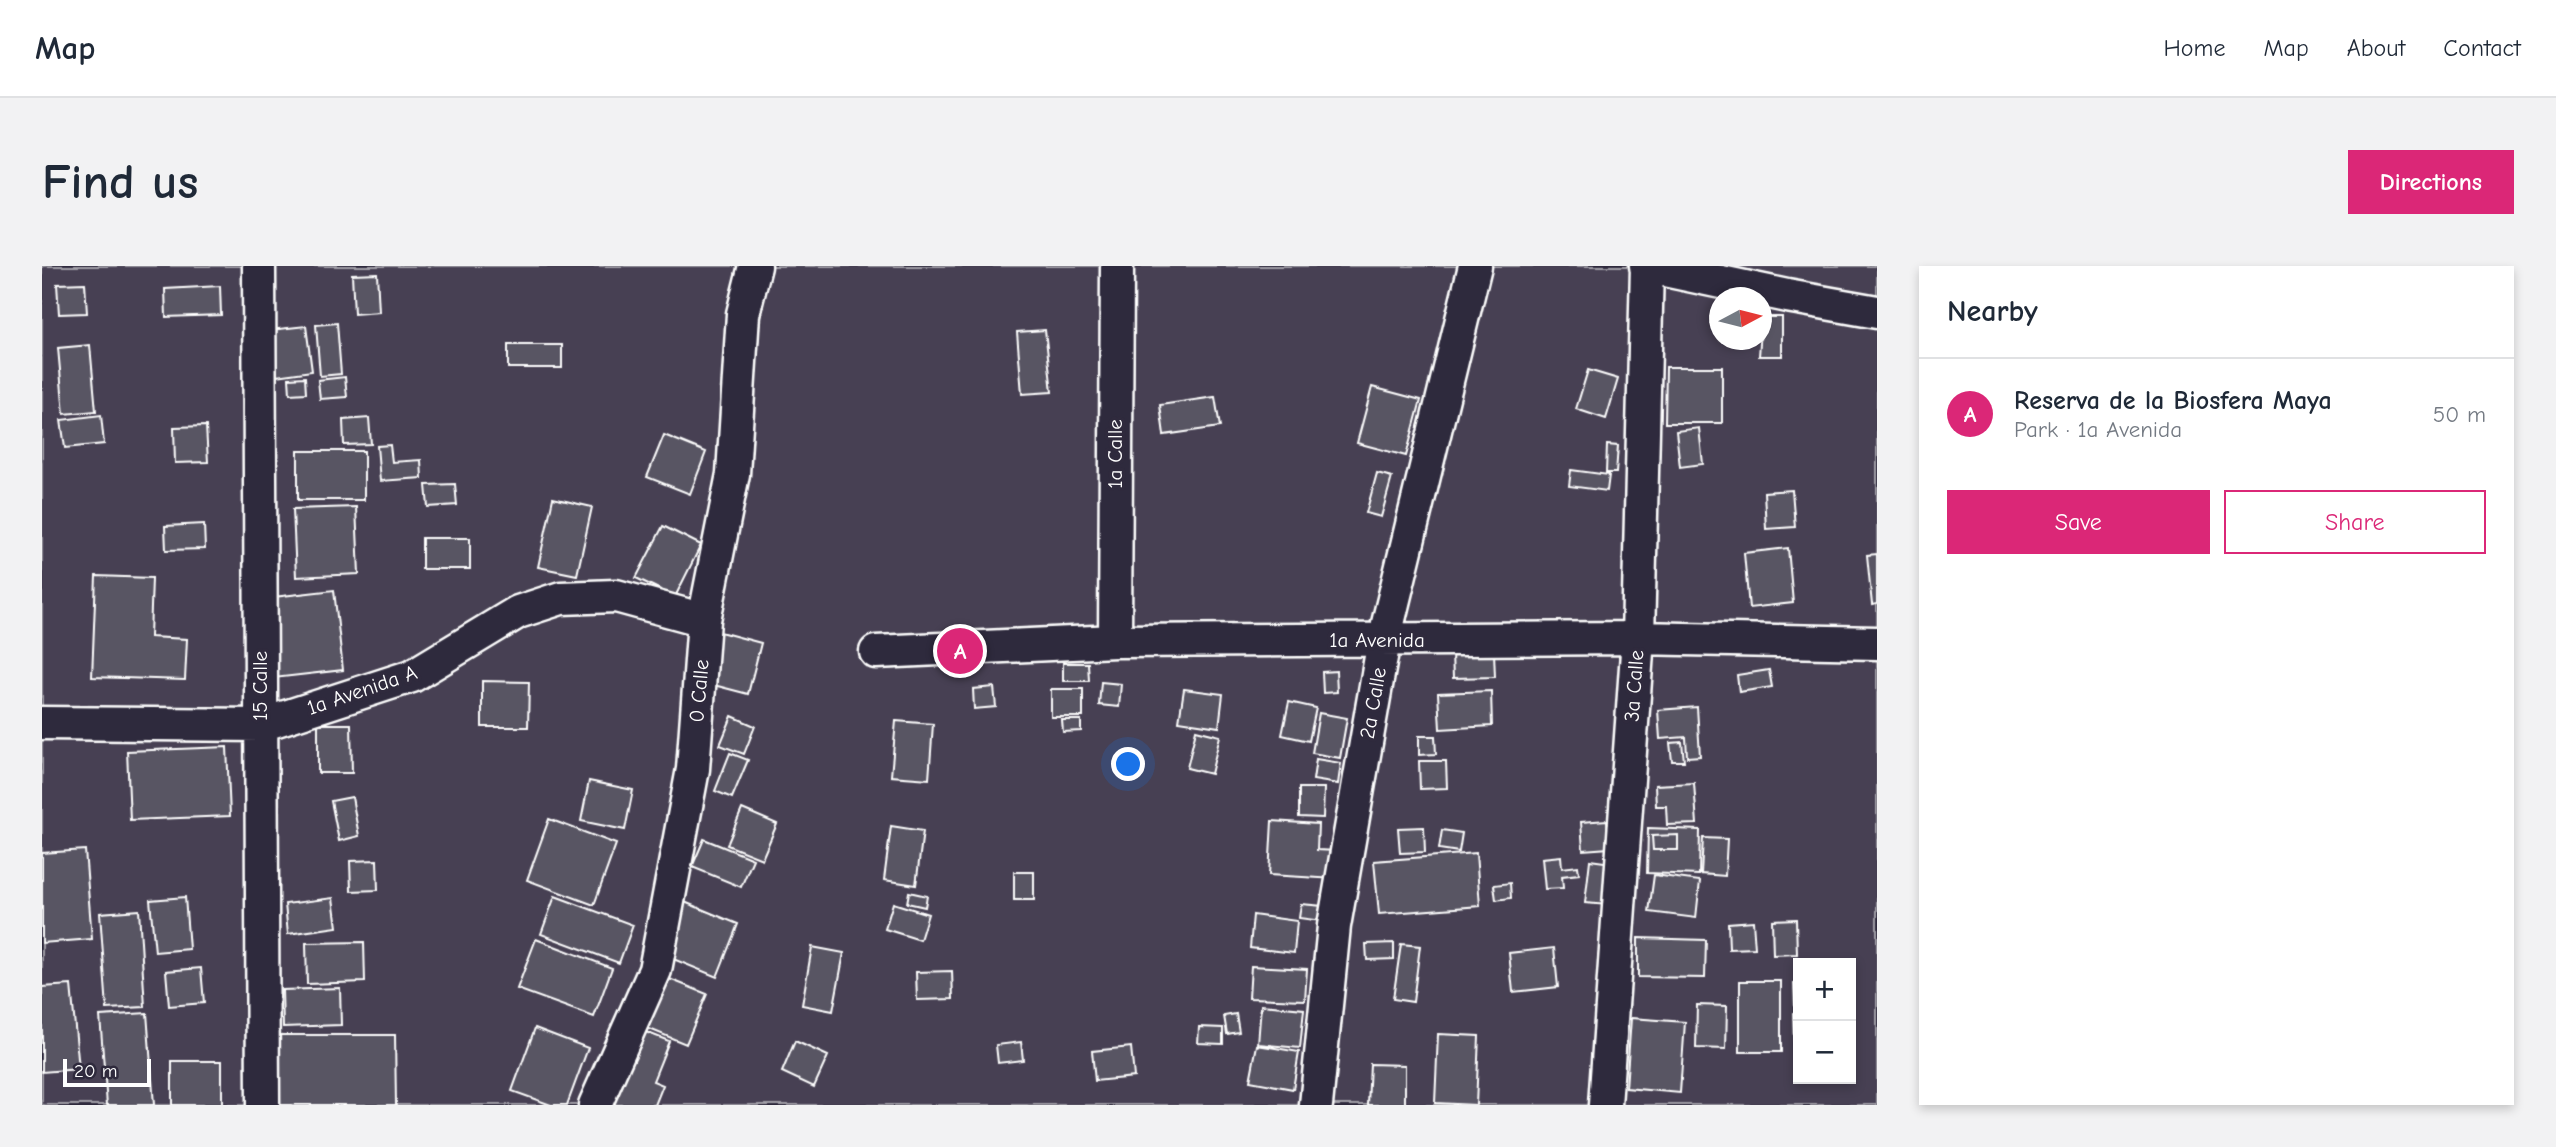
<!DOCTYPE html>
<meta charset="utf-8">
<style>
body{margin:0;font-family:"Comic Neue",sans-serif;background:#f2f2f3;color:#1f2937}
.controls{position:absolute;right:21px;bottom:21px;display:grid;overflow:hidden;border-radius:0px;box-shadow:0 4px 10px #0003}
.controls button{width:63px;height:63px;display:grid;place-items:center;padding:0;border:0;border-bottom:2px solid #e0e1e3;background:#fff;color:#1f2937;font:35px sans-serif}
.compass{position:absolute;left:1667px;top:21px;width:63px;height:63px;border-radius:50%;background:#fff;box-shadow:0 4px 10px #0003;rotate:83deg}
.scale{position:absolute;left:21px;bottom:18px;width:88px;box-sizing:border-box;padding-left:7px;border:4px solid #fff;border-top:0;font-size:19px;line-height:24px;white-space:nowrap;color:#fff;-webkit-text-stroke:5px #2f2a3d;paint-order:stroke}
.you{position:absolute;left:1087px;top:499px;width:24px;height:24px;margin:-18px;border:5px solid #fff;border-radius:50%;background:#1a73e8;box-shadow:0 0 0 10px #1a73e833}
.badge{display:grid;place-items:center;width:46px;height:46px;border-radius:50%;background:#db2777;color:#fff;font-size:23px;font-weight:700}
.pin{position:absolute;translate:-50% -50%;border:4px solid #fff;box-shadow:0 2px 7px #0006}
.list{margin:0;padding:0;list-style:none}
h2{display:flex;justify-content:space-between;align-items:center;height:91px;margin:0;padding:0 28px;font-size:30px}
h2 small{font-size:23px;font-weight:400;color:#747a83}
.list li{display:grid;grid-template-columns:46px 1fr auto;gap:21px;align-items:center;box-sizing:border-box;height:112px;padding:0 28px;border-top:2px solid #e0e1e3}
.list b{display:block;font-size:26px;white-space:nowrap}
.list p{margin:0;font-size:23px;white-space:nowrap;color:#747a83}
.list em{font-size:23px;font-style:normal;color:#747a83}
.actions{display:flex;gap:14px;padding:21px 28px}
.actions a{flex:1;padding:16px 0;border:2px solid #db2777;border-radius:0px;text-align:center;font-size:24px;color:#db2777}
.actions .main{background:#db2777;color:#fff}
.map{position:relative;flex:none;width:1835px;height:839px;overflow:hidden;border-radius:0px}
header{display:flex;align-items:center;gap:42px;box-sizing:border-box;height:98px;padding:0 35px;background:#fff;border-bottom:2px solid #e0e1e3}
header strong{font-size:33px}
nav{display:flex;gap:38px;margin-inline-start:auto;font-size:24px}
.intro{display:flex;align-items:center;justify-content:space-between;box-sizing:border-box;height:168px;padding:0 42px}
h1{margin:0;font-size:49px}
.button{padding:18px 32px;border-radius:0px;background:#db2777;color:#fff;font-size:24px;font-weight:700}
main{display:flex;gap:42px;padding:0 42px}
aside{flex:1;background:#fff;border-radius:0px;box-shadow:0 4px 10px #0003}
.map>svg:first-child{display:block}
.green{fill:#464152;stroke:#a2a0a8;stroke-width:2;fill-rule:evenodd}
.building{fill:#595564;stroke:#fff;stroke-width:2}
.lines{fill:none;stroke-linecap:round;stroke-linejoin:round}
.street-casing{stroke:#fff;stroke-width:37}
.street{stroke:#2f2a3d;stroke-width:32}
.labels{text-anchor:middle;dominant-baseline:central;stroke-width:7;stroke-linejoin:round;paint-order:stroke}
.street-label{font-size:21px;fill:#fff;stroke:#2f2a3d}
</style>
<header>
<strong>Map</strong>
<nav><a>Home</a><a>Map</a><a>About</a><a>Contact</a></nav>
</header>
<div class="intro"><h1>Find us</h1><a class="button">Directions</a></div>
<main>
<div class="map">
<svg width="1835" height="839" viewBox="0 0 1835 839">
<rect width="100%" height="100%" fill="#2f2a3d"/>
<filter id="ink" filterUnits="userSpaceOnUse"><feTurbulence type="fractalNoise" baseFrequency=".0143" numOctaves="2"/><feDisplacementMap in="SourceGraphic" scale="14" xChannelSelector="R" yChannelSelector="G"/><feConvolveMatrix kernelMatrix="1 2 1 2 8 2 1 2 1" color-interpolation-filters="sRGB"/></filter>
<g filter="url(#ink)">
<!-- green -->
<path class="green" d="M0 0H1835V839H0ZM1678 32H1720V74H1678ZM1756 697H1809V813H1756Z"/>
<!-- building -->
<path class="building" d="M335 7 337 46 312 48 310 8Z
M43 17 45 47 17 48 15 18Z
M178 20 179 49 124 51 123 23Z
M1720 51H1740V90H1717Z
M295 57 299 108 278 110 274 59Z
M264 60 270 105 234 110 228 64Z
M1003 64 1010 126 980 128 975 66Z
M48 79 54 145 22 148 16 82Z
M466 79H520V102H466Z
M1624 101H1680V157H1623Z
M1546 104 1576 113 1564 153 1534 143Z
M263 111 264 127 248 128 247 112Z
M303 111 305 131 278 133 276 114Z
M1330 121 1379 134 1364 190 1315 177Z
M1173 131 1178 161 1122 169 1118 139Z
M59 149 62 178 23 182 19 154Z
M327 152 329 178 302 179 301 154Z
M164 160 166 196 133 197 132 161Z
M1657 162 1661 198 1638 201 1634 165Z
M622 169 664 186 648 228 605 211Z
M348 179 350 196 379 194 380 212 338 215 335 180Z
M1565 179 1576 180 1574 207H1564Z
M256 185H322V234H256Z
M1529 204 1567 209 1565 225 1527 220Z
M1335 207 1350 211 1339 251 1324 247Z
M413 218 415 239 386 241 384 219Z
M1750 224 1753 261 1724 263 1722 226Z
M511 232 550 241 535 309 496 301Z
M314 241 317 308 254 311 251 243Z
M162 258 163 283 124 284 123 260Z
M621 260 659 279 633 331 594 312Z
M380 272H428V303H380Z
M1746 282 1751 337 1707 342 1702 287Z
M1835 288V338L1830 339 1825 289Z
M54 310 110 312 108 371 145 373 143 414 50 411Z
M292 324 301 404 232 412 223 332Z
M678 366 719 377 706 428 664 417Z
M1452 386 1453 411 1411 412 1410 387Z
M1021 397H1046L1047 415H1021Z
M1727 404 1730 421 1697 426 1695 409Z
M1294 405 1295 426 1281 427 1280 406Z
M440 415 487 416 486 461H440Z
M1059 416 1079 418 1077 441 1057 439Z
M952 421 954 441 932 443 931 423Z
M1009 423H1041V451H1009Z
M1142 423 1181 428 1177 461 1137 455Z
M1449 425 1450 460 1398 463 1396 427Z
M1247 436 1274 442 1267 475 1240 469Z
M1655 441 1658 490 1645 491 1644 471 1618 473 1616 444Z
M1277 447 1305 452 1298 492 1270 487Z
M690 450 713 460 702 488 678 479Z
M1020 454H1039V465L1021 466Z
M854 455 891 458 887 513 849 510Z
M276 458H309L310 507H276Z
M1154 464 1178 470 1169 508 1145 502Z
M1377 470H1393L1394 488 1377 489Z
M1640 476 1642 495H1630L1628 477Z
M185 481 188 550 88 554 85 485Z
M688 487 706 494 690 532 673 525Z
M1274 493 1299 497 1296 518 1271 514Z
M1377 495H1404L1405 522 1378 523Z
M547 515 591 524 583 564 539 555Z
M1652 517 1655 558 1625 559 1624 540H1614L1613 519Z
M1257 522H1282L1281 552 1257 551Z
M310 531 317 570 297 575 289 535Z
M700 543 735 558 720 593 685 579Z
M507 553 574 578 552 639 485 614Z
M1565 554 1567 582 1541 584 1539 556Z
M1230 555 1276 558 1275 584 1295 585 1294 613 1227 609Z
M849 560 881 565 874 619 842 614Z
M1382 561 1383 586 1358 587 1356 562Z
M1606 562 1658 564 1657 609 1605 607Z
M1400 564 1420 567 1417 586 1397 583Z
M1636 569V584H1611L1610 570Z
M1661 572 1685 573 1683 610 1659 608Z
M662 573 711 593 699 621 650 601Z
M43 584 50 673 0 677V587Z
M1434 587 1438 640 1337 648 1332 595Z
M1519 590 1520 602 1536 600 1537 608 1520 610 1521 622 1503 623 1500 592Z
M335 594 336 624 309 625 308 595Z
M1548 594 1570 597 1566 639 1543 637Z
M972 606H992V634H972Z
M1612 609 1658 615 1654 652 1607 646Z
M1468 617 1469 632 1454 634 1452 619Z
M867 626 885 630 883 641 865 637Z
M513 630 591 659 577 697 499 668Z
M143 631 147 683 113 686 108 634Z
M291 632 295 661 246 668 243 638Z
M640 635 696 658 675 711 619 688Z
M851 637 886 648 878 674 843 663Z
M1259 638 1281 640 1280 655 1257 652Z
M97 644 103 741 65 743 58 647Z
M1211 649 1255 655 1252 687 1208 682Z
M1754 653 1755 688 1731 689 1730 654Z
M1711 655 1713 682 1687 683 1686 657Z
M1596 672 1664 674 1663 712 1596 711Z
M494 673 570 702 552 751 475 723Z
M322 676 323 716 265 718 264 677Z
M1352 677V693L1325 694 1324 678Z
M1359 678 1378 680 1371 736 1351 733Z
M770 681 802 687 791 745 760 739Z
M1512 682 1516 721 1471 726 1467 687Z
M1209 700 1265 703 1263 734 1207 732Z
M159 702 162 737 127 740 124 705Z
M910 705 911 733 875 734 874 706Z
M620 710 665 728 644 778 600 760Z
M1698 715H1739V786H1698Z
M1752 718H1756V742H1753Z
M29 719 37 803 0 806V721Z
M298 722 299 759 241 761 240 724Z
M1219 739 1262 743 1258 782 1216 778Z
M1655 739 1685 740 1684 783 1654 782Z
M1756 746V778H1752L1751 747Z
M105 747 112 839H65L58 750Z
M1194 748 1197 766 1185 768 1182 750Z
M1589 752 1643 756 1638 827 1584 822Z
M1157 761 1181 762V778L1156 777Z
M493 762 546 782 525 839H509L470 825Z
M596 763 627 775 611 815 621 819 613 839H565Z
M1396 768 1437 770 1434 839 1393 837Z
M232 769H353L354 839H233Z
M753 775 786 790 772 821 740 806Z
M979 776 981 794 956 797 954 779Z
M1215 779 1257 786 1251 823 1208 815Z
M1089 781 1092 811 1053 815 1050 785Z
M130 795H180V839H130Z
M1328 798 1363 799V839H1326Z"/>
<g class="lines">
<defs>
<path id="street" d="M217 0 221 839
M1604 0 1745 30 1835 46
M1073 375 1075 0
M834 386 1073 375 1596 372 1835 377
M0 457 219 459 370 410 476 346 519 332 574 330 662 354
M553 839 613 704 651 503 662 354 691 208 701 48 713 0
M1274 839 1292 660 1342 374 1433 0
M1563 839 1596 372 1605 0"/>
</defs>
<!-- street casing -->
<use href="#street" class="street-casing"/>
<!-- street -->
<use href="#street" class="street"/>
</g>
</g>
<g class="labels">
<!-- street labels -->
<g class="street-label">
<text transform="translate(1073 188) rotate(-90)">1a Calle</text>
<text x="1335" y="374">1a Avenida</text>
<text transform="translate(218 420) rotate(-90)">15 Calle</text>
<text transform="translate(1592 420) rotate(-86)">3a Calle</text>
<text transform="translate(320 424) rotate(-19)">1a Avenida A</text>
<text transform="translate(657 425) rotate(-85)">0 Calle</text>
<text transform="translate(1331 437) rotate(-80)">2a Calle</text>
</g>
</g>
</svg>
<div class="controls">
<button>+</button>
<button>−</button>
</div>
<svg class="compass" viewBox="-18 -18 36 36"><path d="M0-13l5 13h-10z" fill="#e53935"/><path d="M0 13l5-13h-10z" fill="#747a83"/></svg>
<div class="scale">20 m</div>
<div class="you"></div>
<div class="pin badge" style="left:918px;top:385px">A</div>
</div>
<aside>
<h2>Nearby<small></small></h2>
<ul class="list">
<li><span class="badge">A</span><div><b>Reserva de la Biosfera Maya</b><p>Park · 1a Avenida</p></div><em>50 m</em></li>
</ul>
<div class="actions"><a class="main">Save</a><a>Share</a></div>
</aside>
</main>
